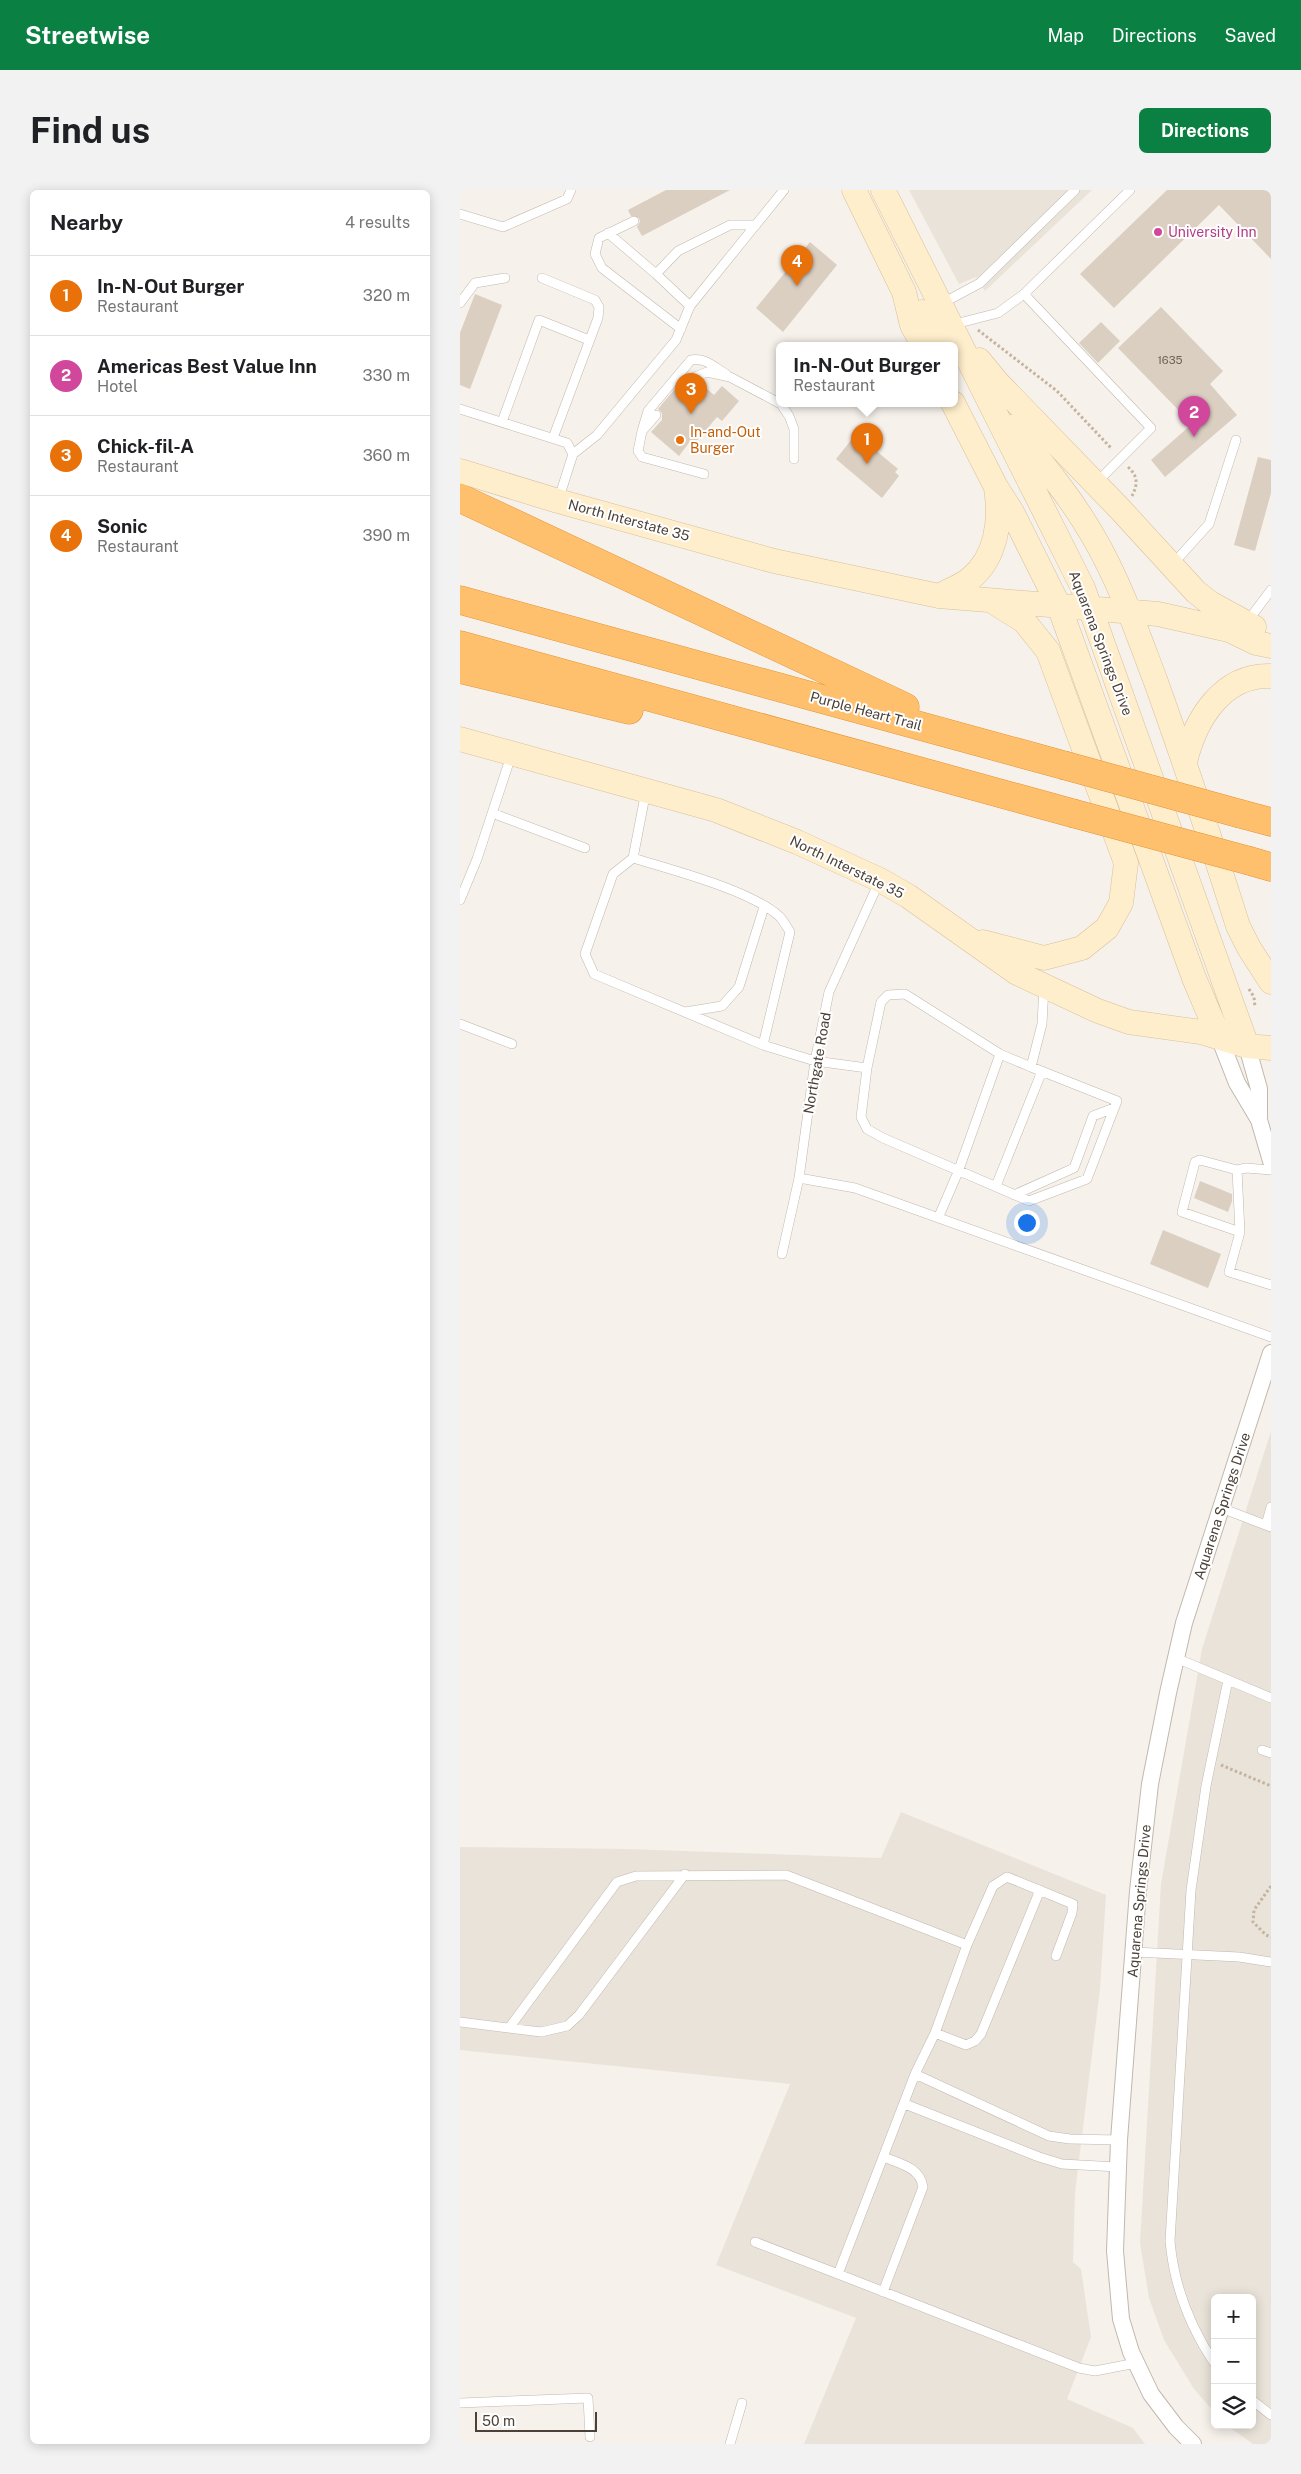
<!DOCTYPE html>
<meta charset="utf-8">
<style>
body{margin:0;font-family:"Public Sans",sans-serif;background:#f2f2f2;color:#202124}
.controls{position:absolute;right:15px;bottom:15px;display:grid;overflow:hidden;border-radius:8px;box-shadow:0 2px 12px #0003}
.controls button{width:45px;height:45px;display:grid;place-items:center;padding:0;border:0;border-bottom:1px solid #e0e0e0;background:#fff;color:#202124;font:25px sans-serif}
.scale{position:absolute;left:15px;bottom:12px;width:122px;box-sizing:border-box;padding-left:5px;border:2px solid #4b4138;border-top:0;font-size:14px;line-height:18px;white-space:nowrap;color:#4b4138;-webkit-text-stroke:4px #fff;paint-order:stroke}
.you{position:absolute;left:566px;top:1032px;width:18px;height:18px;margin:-12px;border:4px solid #fff;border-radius:50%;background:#1a73e8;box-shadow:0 0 0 8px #1a73e833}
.badge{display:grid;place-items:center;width:32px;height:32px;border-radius:50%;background:#0b8043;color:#fff;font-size:16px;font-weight:700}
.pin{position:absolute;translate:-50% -41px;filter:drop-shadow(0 1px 2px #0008)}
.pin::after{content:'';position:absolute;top:26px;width:18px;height:15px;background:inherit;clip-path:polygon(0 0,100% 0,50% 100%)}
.popup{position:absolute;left:316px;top:152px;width:182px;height:65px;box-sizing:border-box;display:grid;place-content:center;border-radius:8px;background:#fff;filter:drop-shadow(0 1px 4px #0005);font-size:16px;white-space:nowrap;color:#757577}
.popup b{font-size:19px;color:#202124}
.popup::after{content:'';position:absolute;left:50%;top:100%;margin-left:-10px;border:10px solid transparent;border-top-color:#fff}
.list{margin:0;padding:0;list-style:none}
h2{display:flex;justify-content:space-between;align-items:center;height:65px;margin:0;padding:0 20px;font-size:21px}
h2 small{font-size:16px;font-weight:400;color:#757577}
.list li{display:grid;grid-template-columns:32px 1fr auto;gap:15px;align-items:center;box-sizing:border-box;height:80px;padding:0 20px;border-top:1px solid #e0e0e0}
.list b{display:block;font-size:19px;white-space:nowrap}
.list p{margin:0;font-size:16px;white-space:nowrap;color:#757577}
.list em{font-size:16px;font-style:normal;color:#757577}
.icon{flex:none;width:28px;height:28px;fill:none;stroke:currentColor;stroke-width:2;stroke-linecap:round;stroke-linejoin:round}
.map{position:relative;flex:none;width:811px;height:2254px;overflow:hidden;border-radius:8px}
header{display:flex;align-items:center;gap:30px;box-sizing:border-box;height:70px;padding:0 25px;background:#0b8043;color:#fff}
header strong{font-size:24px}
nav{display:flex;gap:28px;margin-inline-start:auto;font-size:18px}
.intro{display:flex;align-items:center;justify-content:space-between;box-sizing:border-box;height:120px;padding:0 30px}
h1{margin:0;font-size:35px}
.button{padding:12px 22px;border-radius:8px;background:#0b8043;color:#fff;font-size:18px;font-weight:700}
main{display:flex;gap:30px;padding:0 30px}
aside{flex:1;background:#fff;border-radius:8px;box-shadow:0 2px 12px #0003}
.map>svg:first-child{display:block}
.residential{fill:#eae3d9}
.building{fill:#dbcfc2}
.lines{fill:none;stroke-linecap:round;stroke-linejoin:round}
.lane-casing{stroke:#c2b8ad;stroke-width:10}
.street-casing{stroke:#c2b8ad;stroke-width:18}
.secondary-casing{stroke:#d7c199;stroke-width:25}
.highway-casing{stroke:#e49337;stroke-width:29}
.path{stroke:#c4b39d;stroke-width:3;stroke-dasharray:2.5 2.5;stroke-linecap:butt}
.lane{stroke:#fff;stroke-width:9}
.street{stroke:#fff;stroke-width:16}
.secondary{stroke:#fec;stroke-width:24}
.highway{stroke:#ffc06d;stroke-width:28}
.highway-bridge-casing{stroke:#e49337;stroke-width:29;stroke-linecap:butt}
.highway-bridge{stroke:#ffc06d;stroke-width:28}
.hotel-dot{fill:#d1479c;stroke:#fff;stroke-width:2}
.food-dot{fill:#e8710a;stroke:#fff;stroke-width:2}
.labels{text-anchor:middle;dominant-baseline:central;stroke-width:4;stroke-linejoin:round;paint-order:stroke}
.number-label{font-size:11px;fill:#6f645a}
.hotel-label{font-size:14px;fill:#b23c85;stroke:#fff;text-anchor:start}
.food-label{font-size:14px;fill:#c56008;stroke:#fff;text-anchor:start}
.street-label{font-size:14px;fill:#4b4138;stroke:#fff}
</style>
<header>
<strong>Streetwise</strong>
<nav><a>Map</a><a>Directions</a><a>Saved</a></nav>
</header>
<div class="intro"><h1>Find us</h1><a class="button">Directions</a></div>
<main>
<aside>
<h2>Nearby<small>4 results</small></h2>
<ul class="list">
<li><span class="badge" style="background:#e8710a">1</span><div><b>In-N-Out Burger</b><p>Restaurant</p></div><em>320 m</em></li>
<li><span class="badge" style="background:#d1479c">2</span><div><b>Americas Best Value Inn</b><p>Hotel</p></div><em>330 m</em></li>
<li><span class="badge" style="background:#e8710a">3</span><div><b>Chick-fil-A</b><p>Restaurant</p></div><em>360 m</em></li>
<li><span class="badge" style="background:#e8710a">4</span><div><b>Sonic</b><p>Restaurant</p></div><em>390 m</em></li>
</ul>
</aside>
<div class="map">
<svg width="811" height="2254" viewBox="0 0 811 2254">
<rect width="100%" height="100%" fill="#f6f1eb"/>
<!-- residential -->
<path class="residential" d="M449 0H632L525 101 516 87 499 94Z
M811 1241V2254H793L766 2235H792V2108H755V2223L734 2199 704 2150 689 2108 680 2053 701 1694 742 1459Z
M441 1622 646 1705 640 1799 615 2003 613 2072 621 2079 631 2147 607 2209 673 2238 685 2254H344L396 2128 256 2075 330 1894 0 1860V1657L166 1659 421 1668Z"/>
<!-- building -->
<path class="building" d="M206 0H270L182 46 177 37 180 32 179 28 171 26 168 20Z
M707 0H811V69L759 15 654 118 620 84Z
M350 52 377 75 323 142 296 118Z
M15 104 42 115 10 199 0 195V143Z
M701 117 763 181 750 194 777 225 705 287 691 270 732 234 658 158Z
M641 132 660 151 638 173 619 153Z
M224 188 227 194 238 196 240 193 254 205 262 196 279 211 262 231 257 227 235 253 231 250 219 266 191 242 202 230V223L198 219Z
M396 244 438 279 435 282 439 286 422 308 376 269Z
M798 267 811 270V303L795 361 774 355Z
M740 991 772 1004V1011L768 1022 734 1008Z
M703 1040 761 1064 748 1098 690 1074Z"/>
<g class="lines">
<defs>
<path id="lane" d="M0 24 43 37 107 9 111 0
M174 31 139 48 135 64 142 78 221 139
M148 43 196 84
M82 88 135 110 139 117 138 128 93 248
M564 104 670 0
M0 113 15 93 45 88
M481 114 520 93 615 0
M230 116 196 84 218 61 270 35H296
M491 135 538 123 564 104 691 238 635 294
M230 189 247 182 270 187 321 214 329 226 334 239V269
M0 219 107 253 113 264 98 311
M196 225 182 241 178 261 182 267 244 284
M42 232 79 130 129 150
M182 241 188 221 231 170C245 167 254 177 266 184
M113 264 137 245 216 150 230 116 324 0
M712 375 749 334 776 250
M787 432 811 400
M32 623 125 658
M173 668 153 684 125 764 134 784 303 855 330 742C327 737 323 730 319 726 290 700 212 680 173 668L186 601
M0 710 17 669 52 563
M225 822 262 816 279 797 304 717
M0 834 52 854
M303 855 355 871 407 878
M571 877 657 911 627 989 569 1011 423 948 407 939 401 927 407 878 421 812 428 805 445 804 540 864 571 877 582 834 584 797
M777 980 780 1042
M811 980 786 978 777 980 740 970 735 972 722 1022 780 1042 769 1082 811 1095
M339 988 395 998 811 1147
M536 996 582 881
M554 1005 614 978 633 926 654 918
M479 1026 498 982 540 864
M322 1064 339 988 355 871 369 802 420 690
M761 1318 811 1337
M806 1335 811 1317
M716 1468 811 1508
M802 1560 811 1563
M674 1762 779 1767 811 1772
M596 1766 612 1723 613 1714 547 1687 533 1696 507 1755 475 1843 455 1884 378 2084 619 2178 635 2181 676 2173
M0 1832 81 1842 107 1836 119 1825 225 1684
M49 1838 157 1692 176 1686 326 1685 507 1755
M475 1843 506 1855 515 1851 521 1844 580 1700
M455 1884 589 1946 610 1949 659 1950
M445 1914 579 1967 602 1974 658 1977
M295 2052 378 2084
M423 2102 463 1997C460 1977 440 1974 424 1967
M755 2174C730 2137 714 2096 710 2051L731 1700 746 1596 768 1490
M792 2210 811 2225
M0 2213 128 2208 130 2247
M270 2254 282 2213"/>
<path id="street" d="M759 847 777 893 799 930 811 971
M787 856 799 899V927
M733 2254 716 2237 691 2204 671 2162 661 2129 655 2061 659 1950 678 1701 690 1594 708 1503 724 1433 811 1163"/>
<path id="secondary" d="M394 0 444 102 452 135 463 155
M423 0 623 398 787 856
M462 122 482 155
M519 170 537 192 659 318 736 402 750 413 794 437
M493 213 536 297 552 322 599 416 734 788 759 847
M551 237C581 271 610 306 633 346 660 392 677 442 696 492 725 573 752 654 778 736L789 758 811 792
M0 281 98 311 314 371 479 406 698 424 769 440 796 453 811 456
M479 406C489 400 502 396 510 389 537 367 541 330 536 298
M0 549 256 620 337 652 420 690 448 706 557 783 638 821 669 832 741 842 787 856 811 858
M725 572C735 530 762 484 811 486
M523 752 584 768 622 758 647 738 661 713 666 673 588 461 564 431 535 413"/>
<path id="highway" d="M0 308 445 517
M0 410 603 575
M0 455 612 623
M0 479 169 520
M781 624 811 632
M790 671 811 677"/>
</defs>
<!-- lane casing -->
<use href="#lane" class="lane-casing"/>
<!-- street casing -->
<use href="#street" class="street-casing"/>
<!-- secondary casing -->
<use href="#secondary" class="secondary-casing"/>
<!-- highway casing -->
<use href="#highway" class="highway-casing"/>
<!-- path -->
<path class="path" d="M518 140 597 201 651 258
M668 277C678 286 678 294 672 306
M789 799 794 807 795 817
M761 1575 811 1596
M811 1696 794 1720 793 1732 806 1745 811 1747"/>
<!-- lane -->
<use href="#lane" class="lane"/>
<!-- street -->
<use href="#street" class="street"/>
<!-- secondary -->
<use href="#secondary" class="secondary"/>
<!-- highway -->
<use href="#highway" class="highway"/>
<defs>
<path id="highway-bridge" d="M603 575 781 624
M612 623 790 671"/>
</defs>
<!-- highway-bridge casing -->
<use href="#highway-bridge" class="highway-bridge-casing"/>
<!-- highway-bridge -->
<use href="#highway-bridge" class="highway-bridge"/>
</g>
<!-- markers -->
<circle class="hotel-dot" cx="698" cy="42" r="5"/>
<circle class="food-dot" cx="220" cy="250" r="5"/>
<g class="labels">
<!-- number labels -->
<g class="number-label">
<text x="710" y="170">1635</text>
</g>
<!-- hotel labels -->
<g class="hotel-label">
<text x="708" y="42">University Inn</text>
</g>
<!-- food labels -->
<g class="food-label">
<text x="230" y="242">In-and-Out<tspan x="230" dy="16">Burger</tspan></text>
</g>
<!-- street labels -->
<g class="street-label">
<text transform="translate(169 330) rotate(15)">North Interstate 35</text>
<text transform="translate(641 453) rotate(69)">Aquarena Springs Drive</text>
<text transform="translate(406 521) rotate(15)">Purple Heart Trail</text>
<text transform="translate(387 677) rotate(26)">North Interstate 35</text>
<text transform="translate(357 873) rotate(-80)">Northgate Road</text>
<text transform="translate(762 1316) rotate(-72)">Aquarena Springs Drive</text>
<text transform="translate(679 1711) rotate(-85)">Aquarena Springs Drive</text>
</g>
</g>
</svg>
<div class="controls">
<button>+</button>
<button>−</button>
<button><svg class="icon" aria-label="layers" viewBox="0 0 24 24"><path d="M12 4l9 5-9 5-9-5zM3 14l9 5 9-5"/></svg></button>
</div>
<div class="scale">50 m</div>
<div class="you"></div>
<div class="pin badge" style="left:407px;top:274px;background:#e8710a">1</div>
<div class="popup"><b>In-N-Out Burger</b>Restaurant</div>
<div class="pin badge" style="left:734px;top:247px;background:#d1479c">2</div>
<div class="pin badge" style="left:231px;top:224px;background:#e8710a">3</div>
<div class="pin badge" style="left:337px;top:96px;background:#e8710a">4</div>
</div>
</main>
